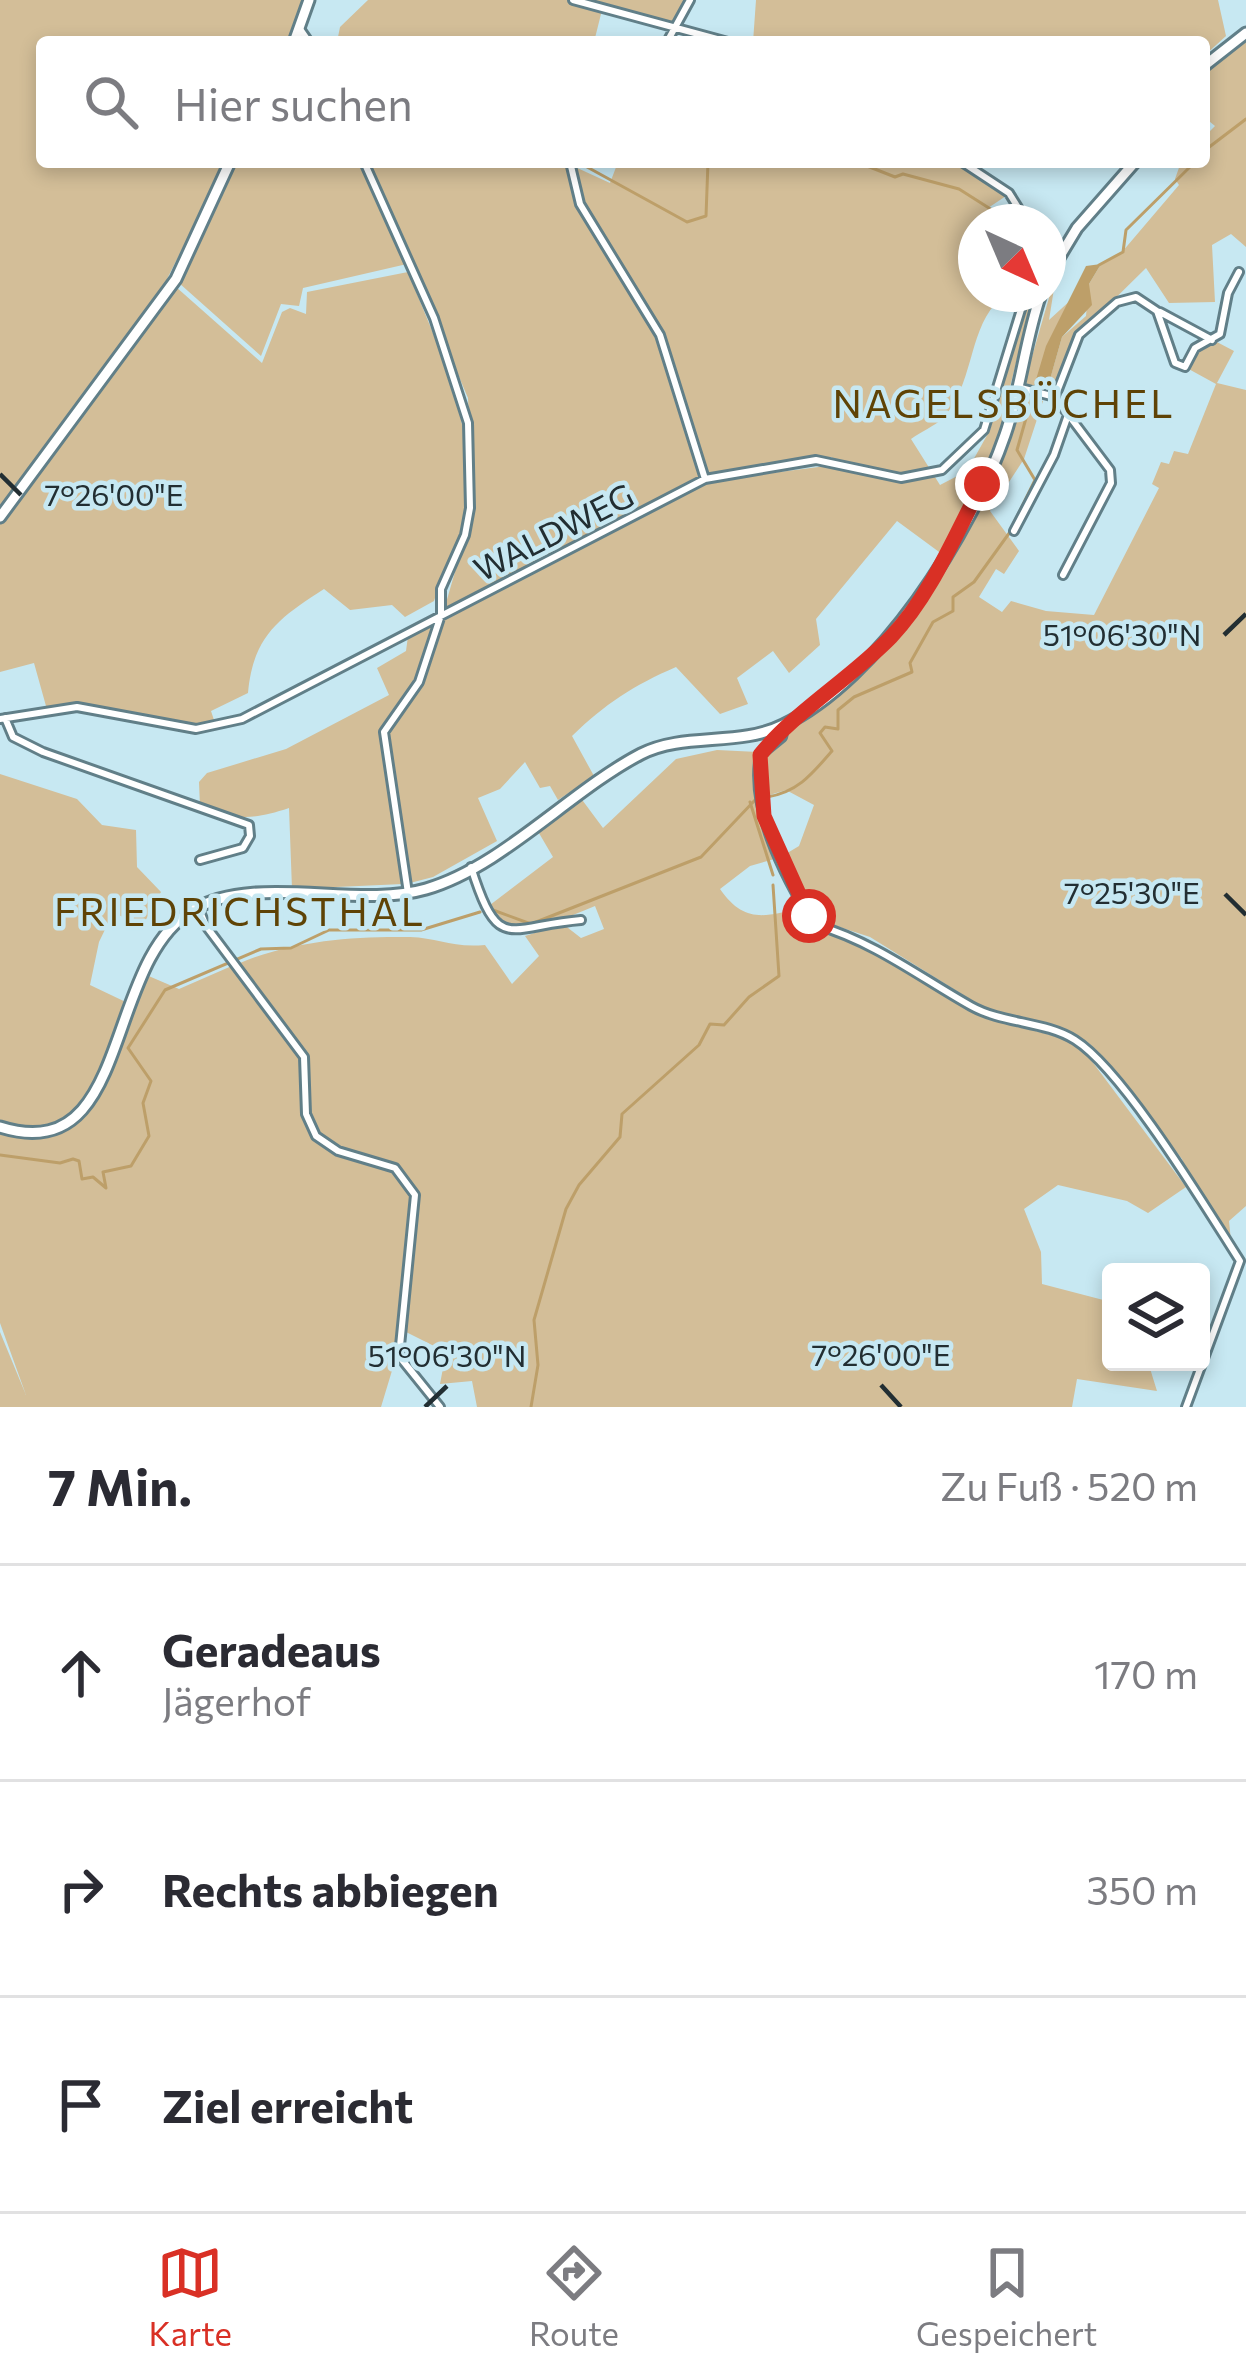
<!DOCTYPE html>
<html lang="de">
<meta charset="utf-8">
<style>
body{margin:0;font-family:Commissioner,sans-serif;background:#f2f2f3;color:#2b2b33}
.controls{position:absolute;right:36px;bottom:36px;display:grid;overflow:hidden;border-radius:12px;box-shadow:0 6px 18px #0003}
.controls button{width:108px;height:108px;display:grid;place-items:center;padding:0;border:0;border-bottom:3px solid #e1e1e2;background:#fff;color:#2b2b33;font:60px sans-serif}
.compass{position:absolute;left:958px;top:204px;width:108px;height:108px;border-radius:50%;background:#fff;box-shadow:0 6px 18px #0003;rotate:136deg}
.stop{position:absolute;width:36px;height:36px;margin:-27px;border:9px solid #d93025;border-radius:50%;background:#fff}
.stop.end{background:#d93025;border-color:#fff;box-shadow:0 3px 12px #0008}
.list{margin:0;padding:0;list-style:none}
h2{display:flex;justify-content:space-between;align-items:center;height:156px;margin:0;padding:0 48px;font-size:51px}
h2 small{font-size:39px;font-weight:400;color:#7c7c81}
.list li{display:grid;grid-template-columns:78px 1fr auto;gap:36px;align-items:center;box-sizing:border-box;height:216px;padding:0 48px;border-top:3px solid #e1e1e2}
.list b{display:block;font-size:45px;white-space:nowrap}
.list p{margin:0;font-size:39px;white-space:nowrap;color:#7c7c81}
.list em{font-size:39px;font-style:normal;color:#7c7c81}
.icon{flex:none;width:66px;height:66px;fill:none;stroke:currentColor;stroke-width:2;stroke-linecap:round;stroke-linejoin:round}
.map{position:relative;flex:none;width:1246px;height:1407px;overflow:hidden}
.search{position:absolute;background:#fff;box-shadow:0 6px 18px #0003;left:36px;right:36px;top:36px;height:132px;display:flex;align-items:center;gap:30px;box-sizing:border-box;padding:0 42px;border-radius:12px;color:#7c7c81;font-size:45px}
.sheet{height:804px;background:#fff}
nav{display:flex;justify-content:space-around;align-items:center;box-sizing:border-box;height:168px;border-top:3px solid #e1e1e2;background:#fff;font-size:33px;color:#7c7c81}
nav a{display:grid;justify-items:center;gap:6px}
nav .on{color:#d93025}
.map>svg:first-child{display:block}
.green{fill:#d3be98}
.water{fill:#bd9f69}
.lines{fill:none;stroke-linecap:round;stroke-linejoin:round}
.stream{stroke:#bd9f69;stroke-width:3}
.minor-casing{stroke:#617f88;stroke-width:12}
.tertiary-casing{stroke:#617f88;stroke-width:15}
.secondary-casing{stroke:#617f88;stroke-width:15}
.minor{stroke:#fff;stroke-width:6}
.tertiary{stroke:#fff;stroke-width:9}
.secondary{stroke:#fff;stroke-width:9}
.route{stroke:#d93025;stroke-width:15}
.ticks{fill:none;stroke:#222e32;stroke-width:4.5}
.labels{text-anchor:middle;dominant-baseline:central;stroke-width:9;stroke-linejoin:round;paint-order:stroke}
.street-label{font-size:33px;fill:#222e32;stroke:#c7e8f2}
.quarter-label{font-size:39px;letter-spacing:3px;fill:#5f4306;stroke:#c7e8f2}
.ticks-label{font-size:30px;text-anchor:middle;fill:#222e32;stroke:#c7e8f2;stroke-width:9;stroke-linejoin:round;paint-order:stroke}
</style>
<div class="map">
<svg width="1246" height="1407" viewBox="0 0 1246 1407">
<rect width="100%" height="100%" fill="#c7e8f2"/>
<!-- green -->
<path class="green" d="M0 0H309L294 42H42V162H226L167 279 262 363 282 312 290 308 306 314 307 292 408 272C439 349 478 427 466 514 462 545 444 572 434 601L405 617 392 605 350 610 324 589C279 618 253 636 248 693L211 711 215 723C161 730 102 704 46 706L34 663 0 672Z
M368 0H689L674 28 603 6 594 42H337L340 27Z
M756 0H1218L1226 36 1204 56V42H753Z
M1246 38V247L1231 234 1212 245 1215 302 1169 303 1146 268 1078 335 1054 394 1029 386 1025 381 1057 270 1049 320 1073 298 1035 383 1050 379 1062 337 1086 316 1089 284 1101 264 1122 252 1179 185 1175 179 1181 162H1204V137L1215 126 1204 117V74Z
M234 162H362L407 264 303 288 299 306 281 304 261 356 179 283Z
M368 162H567L579 205 659 336 701 477 444 610 473 509 468 398Z
M618 162H959L1006 196 988 208 993 222H976V294H1030L1017 303 995 304C968 335 973 386 943 418 935 426 920 432 911 439L940 485 967 471 990 430 1023 308 1031 303 1010 387 1043 401 1024 459 990 511 1019 551 1004 574 996 569 979 597 1002 612 1011 601 1046 611 1094 615 1159 488 1152 484 1161 462 1169 464 1174 451 1188 454 1216 384 1185 367 1195 348 1215 341 1234 351 1217 383 1246 390V1206L1229 1221 1231 1241 1189 1179 1182 1159 1091 1045 1072 1033 989 1011 870 937 821 921 808 905 784 855 799 846 814 805 786 790 763 797V757L898 636 950 560 897 521 816 619 820 645 789 673 773 651 737 678 748 704 720 714 676 667C634 685 605 704 572 736L594 776 558 800 550 786 540 788 525 762 500 789 478 798 497 841 433 877 410 883 387 731 422 684 442 617 708 481 834 465 832 457 817 458 707 476 661 332 589 219 573 166 610 183Z
M436 621 418 681 380 734 403 884 292 889 289 808C253 820 236 820 200 807L199 782 207 773 286 749 389 695 377 668 406 651 408 636Z
M717 750 758 752 756 777 778 858 750 866 720 889C743 922 763 918 800 908L811 924 863 943 975 1014 1068 1040 1085 1052 1186 1187 1148 1213 1127 1201 1058 1185 1024 1209 1041 1252 1042 1284 1111 1302V1362H1148L1157 1391 1077 1379 1072 1407H477L472 1381 440 1384 446 1352 404 1331 381 1407H0V1332L26 1395 0 1323V774L77 799 102 825 136 830 137 867 161 892 143 925 113 913 99 942 90 985 132 1005 144 974 179 989 234 965 281 1032 240 963C292 941 353 936 410 937 438 938 452 948 485 945L512 984 539 956 525 936 563 924 581 938 604 929 595 906C559 920 515 945 486 908L553 857 536 828 580 797 603 828 676 759Z"/>
<!-- water -->
<path class="water" d="M1101 264 1089 284 1092 305 1062 337 1047 390 1040 389 1035 383 1046 346 1086 266Z"/>
<g class="lines">
<!-- stream -->
<path class="stream" d="M1204 151 1246 119
M578 162 687 222 706 216 708 162
M857 162 895 177 903 174 959 189 1011 222
M1099 265 1123 252 1126 230 1195 162
M1013 525 1035 480 1017 450 1036 383
M767 797C798 792 812 774 832 751L820 733 825 727 838 729V710L854 697 912 672 910 663 933 622 953 611V597L974 582 1010 532
M750 802 773 875
M493 910 531 924 701 857 756 799
M0 1155 60 1163 73 1159 79 1161 82 1179 93 1177 106 1188 103 1172 131 1166 149 1136 143 1103 151 1081 128 1048 165 990 261 949 291 948 329 930H421L480 912
M531 1407 538 1365 534 1320 566 1209 579 1185 620 1137 622 1114 699 1045 710 1024 724 1025 749 997 779 976 773 885"/>
<defs>
<path id="minor" d="M573 0 728 42
M300 29 309 42
M667 42 690 0
M364 162 434 318 468 423 470 508 465 535 441 589V615L419 682 384 732 408 893
M570 162 580 204 660 335 705 479
M962 162 1009 193 1027 222
M1160 312 1212 340
M1017 387 1055 397 1110 470 1111 483 1063 575
M1055 397 1079 335 1117 302 1136 297 1157 311 1175 363 1185 367 1195 348 1220 334 1228 293 1239 272
M1014 531 1054 455 1068 415
M5 718 13 737 43 752 249 825 250 836 243 848 200 860
M0 719 77 707 196 729 242 719 705 479 816 460 901 478 942 470 984 430 1023 303 1038 301
M785 725 782 737 760 755C750 807 783 873 809 916L817 925C876 943 918 976 971 1006 1003 1024 1045 1021 1075 1040 1124 1071 1206 1208 1240 1261L1186 1407
M471 867C499 955 507 926 581 920
M198 907 206 926 304 1057 306 1114 316 1136 338 1151 395 1168 415 1195 399 1356 440 1407"/>
<path id="tertiary" d="M294 42 309 0
M0 517 176 279 230 162"/>
<path id="secondary" d="M1204 66 1246 33
M1048 276 1077 228 1135 162
M0 1127C133 1169 102 963 193 910 254 873 357 909 426 889 502 867 570 791 641 754 684 732 739 747 783 725 879 679 971 534 1005 435 1021 389 1025 340 1041 294"/>
</defs>
<!-- minor casing -->
<use href="#minor" class="minor-casing"/>
<!-- tertiary casing -->
<use href="#tertiary" class="tertiary-casing"/>
<!-- secondary casing -->
<use href="#secondary" class="secondary-casing"/>
<!-- minor -->
<use href="#minor" class="minor"/>
<!-- tertiary -->
<use href="#tertiary" class="tertiary"/>
<!-- secondary -->
<use href="#secondary" class="secondary"/>
</g>
<g class="lines">
<!-- route -->
<path class="route" d="M809 916 764 816 760 755C793 713 850 679 891 637 931 595 955 535 982 484"/>
</g>
<!-- ticks -->
<path class="ticks" d="M0 474 21 495M1224 635 1246 614M1225 894 1246 915M881 1385 901 1407M425 1407 447 1386"/>
<g class="labels">
<!-- street labels -->
<g class="street-label">
<text transform="translate(553 531) rotate(-27)">WALDWEG</text>
</g>
<!-- quarter labels -->
<g class="quarter-label">
<text x="1004" y="402">NAGELSBÜCHEL</text>
<text x="240" y="910">FRIEDRICHSTHAL</text>
</g>
</g>
<g class="ticks-label">
<text x="114" y="506">7°26'00"E</text>
<text x="1122" y="646">51°06'30"N</text>
<text x="1132" y="904">7°25'30"E</text>
<text x="881" y="1366">7°26'00"E</text>
<text x="447" y="1367">51°06'30"N</text>
</g>
</svg>
<div class="controls">
<button><svg class="icon" aria-label="layers" viewBox="0 0 24 24"><path d="M12 4l9 5-9 5-9-5zM3 14l9 5 9-5"/></svg></button>
</div>
<svg class="compass" viewBox="-18 -18 36 36"><path d="M0-13l5 13h-10z" fill="#e53935"/><path d="M0 13l5-13h-10z" fill="#7c7c81"/></svg>
<div class="stop" style="left:809px;top:916px"></div>
<div class="stop end" style="left:982px;top:484px"></div>
<div class="search"><svg class="icon" aria-label="search" viewBox="0 0 24 24"><circle cx="10" cy="10" r="6"/><path d="M15 15l6 6"/></svg>Hier suchen</div>
</div>
<section class="sheet">
<h2>7 Min.<small>Zu Fuß · 520 m</small></h2>
<ul class="list">
<li><svg class="icon" aria-label="ahead" viewBox="0 0 24 24"><path d="M12 20V5M6 11l6-6 6 6"/></svg><div><b>Geradeaus</b><p>Jägerhof</p></div><em>170 m</em></li>
<li><svg class="icon" aria-label="right" viewBox="0 0 24 24"><path d="M7 20v-9h11M14 6l5 5-5 5"/></svg><div><b>Rechts abbiegen</b></div><em>350 m</em></li>
<li><svg class="icon" aria-label="arrive" viewBox="0 0 24 24"><path d="M6 21V4h12l-3 4 3 4H6"/></svg><div><b>Ziel erreicht</b></div></li>
</ul>
</section>
<nav>
<a class="on"><svg class="icon" aria-label="map" viewBox="0 0 24 24"><path d="M3 6l6-2 6 2 6-2v14l-6 2-6-2-6 2zM9 4v14M15 6v14"/></svg>Karte</a>
<a><svg class="icon" aria-label="directions" viewBox="0 0 24 24"><path d="M12 3l9 9-9 9-9-9zM9 14v-3h6M13 9l2 2-2 2"/></svg>Route</a>
<a><svg class="icon" aria-label="saved" viewBox="0 0 24 24"><path d="M7 4h10v16l-5-4-5 4z"/></svg>Gespeichert</a>
</nav>
